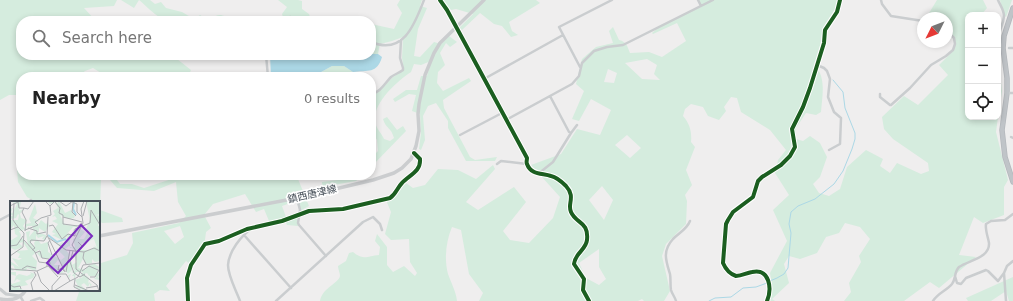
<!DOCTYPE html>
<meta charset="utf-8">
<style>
body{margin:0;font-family:"DejaVu Sans","Noto Sans JP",sans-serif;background:#f2f2f2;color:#222}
.controls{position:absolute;right:12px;top:12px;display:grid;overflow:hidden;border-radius:8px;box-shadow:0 2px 6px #0003}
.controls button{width:36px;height:36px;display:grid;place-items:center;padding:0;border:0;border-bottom:1px solid #e0e0e0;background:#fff;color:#222;font:20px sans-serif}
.compass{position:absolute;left:917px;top:12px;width:36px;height:36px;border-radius:50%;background:#fff;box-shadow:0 2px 6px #0003;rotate:228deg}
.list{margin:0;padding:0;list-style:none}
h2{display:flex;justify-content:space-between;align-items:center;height:52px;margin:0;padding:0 16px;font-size:17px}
h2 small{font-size:13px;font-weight:400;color:#767676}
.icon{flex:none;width:22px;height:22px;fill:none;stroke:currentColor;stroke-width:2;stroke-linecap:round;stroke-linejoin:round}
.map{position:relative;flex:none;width:1013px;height:301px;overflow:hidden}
.search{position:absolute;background:#fff;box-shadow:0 2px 6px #0003;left:16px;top:16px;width:360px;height:44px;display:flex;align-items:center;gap:10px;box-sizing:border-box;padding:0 14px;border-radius:16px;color:#767676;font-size:15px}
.panel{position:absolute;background:#fff;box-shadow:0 2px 6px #0003;left:16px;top:72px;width:360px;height:108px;border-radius:16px}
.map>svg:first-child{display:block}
.green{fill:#d5ecde;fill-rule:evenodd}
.water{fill:#acd8e6}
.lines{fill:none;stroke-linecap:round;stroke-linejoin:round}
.stream{stroke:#acd8e6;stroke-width:1}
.trunk-casing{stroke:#b4b8bc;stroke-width:5.5}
.minor{stroke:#cacdcf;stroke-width:2.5}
.tertiary{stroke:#cacdcf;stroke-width:3}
.secondary{stroke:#cbcdcf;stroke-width:3.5}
.trunk{stroke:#c0c4c8;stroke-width:4}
.cycleway-casing{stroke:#fff;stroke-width:6}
.cycleway{stroke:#1b5e20;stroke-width:4}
.labels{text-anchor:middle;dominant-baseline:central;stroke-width:3.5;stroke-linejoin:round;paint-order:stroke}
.street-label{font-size:10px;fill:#475059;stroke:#fff}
.inset-river{fill:none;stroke:#acd8e6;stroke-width:2}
.inset-road{fill:none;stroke:#acafb2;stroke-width:1}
.view{fill:#7b2cbf;fill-opacity:0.15;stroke:#7b2cbf;stroke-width:2}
.inset-edge{fill:none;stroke:#475059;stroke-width:2}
</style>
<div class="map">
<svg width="1013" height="301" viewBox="0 0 1013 301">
<rect width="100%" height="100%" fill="#efeeee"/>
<!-- green -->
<path class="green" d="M0 0H117L114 6 84 8 96 21H21V55H172L191 70 188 77H102L101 73 93 68 85 71 78 77H21V95H9L0 100Z
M121 0H150L155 4 161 2 166 8 182 12 194 19 200 15 205 18 210 19C220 13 222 14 231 21H180L173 19 172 21C159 21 149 8 139 0L134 8Z
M278 0H298L302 1V9L309 14 311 20 314 21H284L282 14 287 7Z
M400 0H422L420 6 427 8 418 29 414 56 420 57 434 42 441 44 449 36 457 42 450 47 446 43 440 53 445 65 438 72 437 83 443 91 469 78 471 81 443 100 444 108 470 157 475 160 497 157 495 161H466L448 128V121L436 103 428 106 423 116 425 140 421 150 419 149 421 133 420 114 412 111 416 95 409 94 395 102 393 99 406 90H417L421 76H427L431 61 421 65 414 64 411 72C397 81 372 104 375 122 376 128 382 134 384 139L390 141 394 138C391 127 386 129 383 119L387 117 397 130 403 126 406 131 371 167V158L378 151 377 140 371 130V99L393 77 404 70 402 58 403 37 392 41 380 44 378 54H371V24L394 29 402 13 397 5Z
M443 0H536L540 3 509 22 512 31 518 35 511 37 502 26 494 24 480 13 462 30 459 28 473 14 456 9 451 10Z
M698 0H837L835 9 823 28 820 46 814 65C827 76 822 97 821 112L816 115 806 113 796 128V139L803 141 810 136 820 143 827 157 820 177 813 184 819 193 829 196 840 189 847 167 866 150 883 159 880 166 890 173 897 163 921 174 929 171 928 163 893 139 884 129 882 117 904 96 918 105 948 75 939 65 954 50 955 38 947 28V18H926L937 0H983L987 8 981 15H968V117H998L996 132 1008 180 1004 187V215L983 223 974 217 959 255 976 257 939 288 930 282 904 301H844L851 292 849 283 861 262 859 256 870 239 860 227 845 223 839 233 826 237 817 253 800 259 789 256 784 264 789 283 772 299 775 301H771L769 300 772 286 770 273 787 241 773 210 789 195 775 173 778 160 786 150 770 130 741 112 737 98 731 97 724 107 726 111 719 120 708 116 703 107 691 104 685 109 683 116C690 124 692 132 691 142L695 147 686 170 692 185 685 195 687 201 686 224 666 244 662 256 670 291 664 301H644L642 299 638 301H479L483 293 469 274 461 230 452 227C446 241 444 259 448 274 451 283 456 291 457 301H320C322 288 339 283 340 276 340 273 338 269 338 266L346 261 349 253 353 252C364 261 367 256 379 255L380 247 375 241 377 234 387 247V265L393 272 404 266 415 276 417 273 410 262 409 239 391 240 385 234 391 212 386 200 406 183 413 188 425 185 438 169 458 170 476 179 493 165 495 169 466 202 478 210 514 187 526 202 503 231 510 240 529 243 553 218 560 197 531 165 561 154 577 129 600 135 611 110 591 99 579 121 572 119 584 91 576 84 582 59 596 47 613 43 609 31 613 27 619 40C627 42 627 46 630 53L649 52 662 57 686 41 677 23 653 34 652 33 661 25 701 7ZM647 59 657 65 654 74 660 80 642 79 625 63ZM608 69 617 73 614 83 604 82ZM627 135 641 148 630 158 615 145ZM602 186 613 200 604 220 589 200ZM599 249V267L606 279 599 285 586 278 579 263Z
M1000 0H1012L1006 17 1003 14Z
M121 16 126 21H100Z
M998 56 1002 91 998 117Z
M332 66H344L353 72V77H312Z
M21 160V175H34V180L47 179 49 175H119L117 180 120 184H132L144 188 184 175H312L298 179 309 206 300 211 296 201 282 206 286 217 297 218 298 226 287 225 284 218 269 221 264 209 256 212 245 194 213 204 204 215 211 228 206 232 205 240 196 253 198 261 190 264 186 261 166 286 170 291 160 290 154 294 155 301H76L79 292V290H99V258L101 263 127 255 133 243 132 233 179 223 186 216 178 202 176 182 154 191 117 188 110 180H101L100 210 122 218 123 222 102 223 99 220V202H36L27 197 18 182 17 169ZM180 226 184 237 175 244 164 231Z
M356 175H363L356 181 322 187V182L353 178Z
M1013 277V301H1009L1006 291 991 301H968L966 298Z"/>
<!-- water -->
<path class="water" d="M371 54H378L382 57C377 74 368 70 353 72L344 66H332L312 77H271L270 55H371Z"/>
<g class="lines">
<!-- stream -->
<path class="stream" d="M770 281 777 278 784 274 788 268 791 233 789 224 791 212 798 206 815 199 834 184 843 171 852 149 855 139V133L845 108 843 92 833 80
M709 301 715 298 731 297 743 288 756 287 767 283"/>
<defs>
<path id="trunk" d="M1013 8 1004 36 1003 48 1007 78V93L1002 130 1005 157 1013 182"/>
</defs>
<!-- trunk casing -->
<use href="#trunk" class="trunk-casing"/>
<!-- minor -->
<path class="minor" d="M440 0 447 10 527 158C527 160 526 162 527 164 531 175 542 173 551 176 556 177 562 182 566 186 576 197 567 204 571 212 576 224 589 221 587 240 586 250 575 253 574 264L584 279 583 290 589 301
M698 0 701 6
M881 0 882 4 891 16 923 21
M998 0C1000 5 1004 10 1004 16 1003 30 994 33 1002 48
M285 21 290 17 305 21
M371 42C404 56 415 23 424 0
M1009 48H1013
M266 55 268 77
M817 65 824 68 827 71 830 79 828 97 834 112 841 118 840 144 829 150
M580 67 559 27 612 0
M484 79 563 35
M1007 93H1013
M371 94C380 93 385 83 391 77 395 74 399 73 403 70V68L400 58 401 40
M880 94V97L890 105H891L910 88 931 65 946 56 953 50 955 44 954 38 947 31
M550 96 569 132 571 133 577 125
M506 120 572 84 579 76 582 63 594 51 607 47 623 45 713 0
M460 135 502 113
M1011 137 1013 138
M497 164 501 161 527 164
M538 174 553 162 571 133
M297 198 300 210 298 223 299 225 326 256
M28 202 31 200
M0 220 11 214
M244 235 291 288
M955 276 957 283 961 284 966 278 986 270 988 271 998 281 1004 273
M20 296 23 301
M31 301 40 298 44 301
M188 301 187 278 191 265 205 244 219 241 247 229 282 221 309 211 343 209 390 198C396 194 397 188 402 183 409 175 421 172 420 159L414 153
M240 301C236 290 228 276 228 265 229 251 241 236 252 228
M276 301 363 222 373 217 380 224 382 230
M676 301C675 297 672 294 671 290 670 285 671 279 670 274 666 261 662 251 673 239 679 233 687 229 690 221
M933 301C938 293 946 291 952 284 956 279 954 272 959 267 969 260 990 258 989 243 988 237 985 230 986 224L991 221 1005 220 1013 214
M1006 301 1004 273 1007 266 1013 261"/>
<!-- tertiary -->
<path class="tertiary" d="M0 289 6 294 20 296
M767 301C772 289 770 268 752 272 746 273 742 276 736 276 730 274 726 270 723 263L726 224 728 220 733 212 753 197 758 181 762 177 781 165 790 156 795 147 792 129 803 107 810 88 824 43 825 30 837 12 840 0"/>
<!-- secondary -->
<path class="secondary" d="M99 236 297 198 373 180 394 173 402 168 411 159 416 146 419 131 418 114 419 104 425 75 434 53 440 43 484 0
M0 299C10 301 20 299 26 290"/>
<!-- trunk -->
<use href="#trunk" class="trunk"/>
<defs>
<path id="cycleway" d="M440 0 447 10 527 158C527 160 526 162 527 164 531 175 542 173 551 176 556 177 562 182 566 186 576 197 567 204 571 212 576 224 589 221 587 240 586 250 575 253 574 264L584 279 583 290 589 301
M188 301 187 278 191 265 205 244 219 241 247 229 282 221 309 211 343 209 390 198C396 194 397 188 402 183 409 175 421 172 420 159L414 153
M767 301C772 289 770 268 752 272 746 273 742 276 736 276 730 274 726 270 723 263L726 224 728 220 733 212 753 197 758 181 762 177 781 165 790 156 795 147 792 129 803 107 810 88 824 43 825 30 837 12 840 0"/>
</defs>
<!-- cycleway casing -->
<use href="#cycleway" class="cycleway-casing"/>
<!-- cycleway -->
<use href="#cycleway" class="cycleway"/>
</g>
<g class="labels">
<!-- street labels -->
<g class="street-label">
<text transform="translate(312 194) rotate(-13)">鎮西唐津線</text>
</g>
</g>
<!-- overview -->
<g transform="translate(10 201)">
<rect width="90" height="90" fill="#efeeee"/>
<path d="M0 0 11 1 9 10 13 8 10 13 11 17 17 19 13 25 15 28 16 23 21 22 19 18 25 3 27 12 23 17 29 20 25 22 28 24 31 19 36 23 38 21 39 25 35 31 29 27V31H26L36 34V39L32 38 34 35 28 37 26 34V39L20 41 25 46 24 42 27 38 31 43 38 41V51L51 59 55 56 45 46 49 49 50 45 48 44 43 39 49 43 52 41 58 44 55 40 58 35 52 39 42 34 46 33 42 31 48 23 42 20 47 18 45 15 42 16 45 13 43 10 48 7 45 1 40 3 38 1 46 0 47 3 49 0 55 12 61 9 65 15 64 17 59 18 50 14 55 24 68 25 72 22 67 26 75 31 69 38H74L78 31 76 28 80 19 76 1 90 0V13L86 14 90 15 88 25H90V60L85 61 82 58V62L76 63 73 58 68 67 75 69 79 64 85 63 89 66 87 72 90 73 88 76 90 79 84 78 86 76 84 75H79L77 72 74 73 79 77 78 83 79 81 82 84 80 85V82L78 86 74 82 71 84 77 90 64 86 68 85 65 79 73 76 70 75 73 71H66L65 77H64V75H62L61 73 59 78 58 74 61 73 62 75 64 72 61 71 66 69H64L62 64 67 61 63 53 68 51 59 45 55 48 60 54 57 59 62 61V69L58 73 48 59 44 64H48V69L55 71 48 73 40 65V57H31L27 52 32 50 28 49 22 55 27 60 26 70 17 67 16 70H6L3 64 0 65 4 70 0 69V60L9 66 2 57 9 59 12 57H8L10 53 5 50 18 49 13 41 9 42 13 46 5 49 1 47 0 40 8 35 5 33 4 24 0 29V19H8L9 14 8 13 6 17 0 18V15H4L0 13V8L3 7 1 11 2 13 7 3ZM17 25H22L24 30 19 36 20 30 16 31 18 45 12 37 10 38 11 34 9 30H12V33L13 28 15 30ZM63 26H67L63 29V31L65 29 67 36 63 38 65 46 60 47V34L57 33ZM84 38 87 47 84 44 85 46 81 49H68L73 45 71 43ZM1 71H6V75L9 73 17 75 21 73 20 71 25 73 23 77 15 80 18 84 8 86 14 90H0V80L2 83 11 80 7 78 4 81 6 75 0 73Z" fill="#d5ecde" fill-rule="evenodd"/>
<path class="inset-river" d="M64 1 63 8 66 14M38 34 47 41 56 38"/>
<path class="inset-road" d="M35 0 40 5 45 0M49 0 56 5 63 0M45 1 50 7 49 12 53 14V23L68 25 72 22M62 1 67 3V11L72 16M4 2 3 19 8 26M63 2 62 11 66 15M0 5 8 1 9 7H14M73 15 77 0M38 16 37 34 55 71M53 16 72 21M39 25 43 24 52 38 58 33 65 35M18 27 27 30V33L36 31M0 29 8 26 14 32 13 46 0 55M15 29 28 24 25 21 31 17 41 14 40 5M15 30 16 19 12 11 14 7 18 8 24 0M65 35V28L80 22 81 9 90 24M39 37 56 49 74 51 84 47 90 50M14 39 25 51 29 61 37 62V65M40 39 38 42 42 54M0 45 7 44 13 35M22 49 25 47 20 41 21 39 34 40 37 35M63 50 60 61 64 72 70 76 75 73M67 50 72 45 68 41M74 51 73 57 76 63M25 52 30 50 32 57 39 58 40 63M49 64 48 69 52 67 54 70M39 66 48 76M0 68 27 70 38 65 49 73H56L60 80 44 90M12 68 17 65 26 67M27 70 31 81 40 90M72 70 79 65 88 69M56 71 60 49M71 72 87 84 89 90M71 72 66 68V50L62 44 73 22 71 8 74 0M80 76H85L90 67M65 78 64 86 72 90M60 80 68 76 73 64 90 62M0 84 4 86 10 85 11 88M65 84 79 90M76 87 88 85M23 90 21 82 26 74 24 71M42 90V85L51 75"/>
<path class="view" d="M71 24 82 35 48 72 37 62Z"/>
<rect width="90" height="90" class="inset-edge"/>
</g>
</svg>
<div class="controls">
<button>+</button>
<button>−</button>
<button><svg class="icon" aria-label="locate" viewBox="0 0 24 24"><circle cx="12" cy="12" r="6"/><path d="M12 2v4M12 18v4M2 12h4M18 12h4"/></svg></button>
</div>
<svg class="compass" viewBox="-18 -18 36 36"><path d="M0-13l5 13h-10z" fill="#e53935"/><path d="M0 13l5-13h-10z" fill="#767676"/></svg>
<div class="search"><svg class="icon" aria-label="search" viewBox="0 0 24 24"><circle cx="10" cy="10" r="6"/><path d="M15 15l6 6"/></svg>Search here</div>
<section class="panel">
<h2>Nearby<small>0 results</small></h2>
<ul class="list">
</ul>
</section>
</div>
